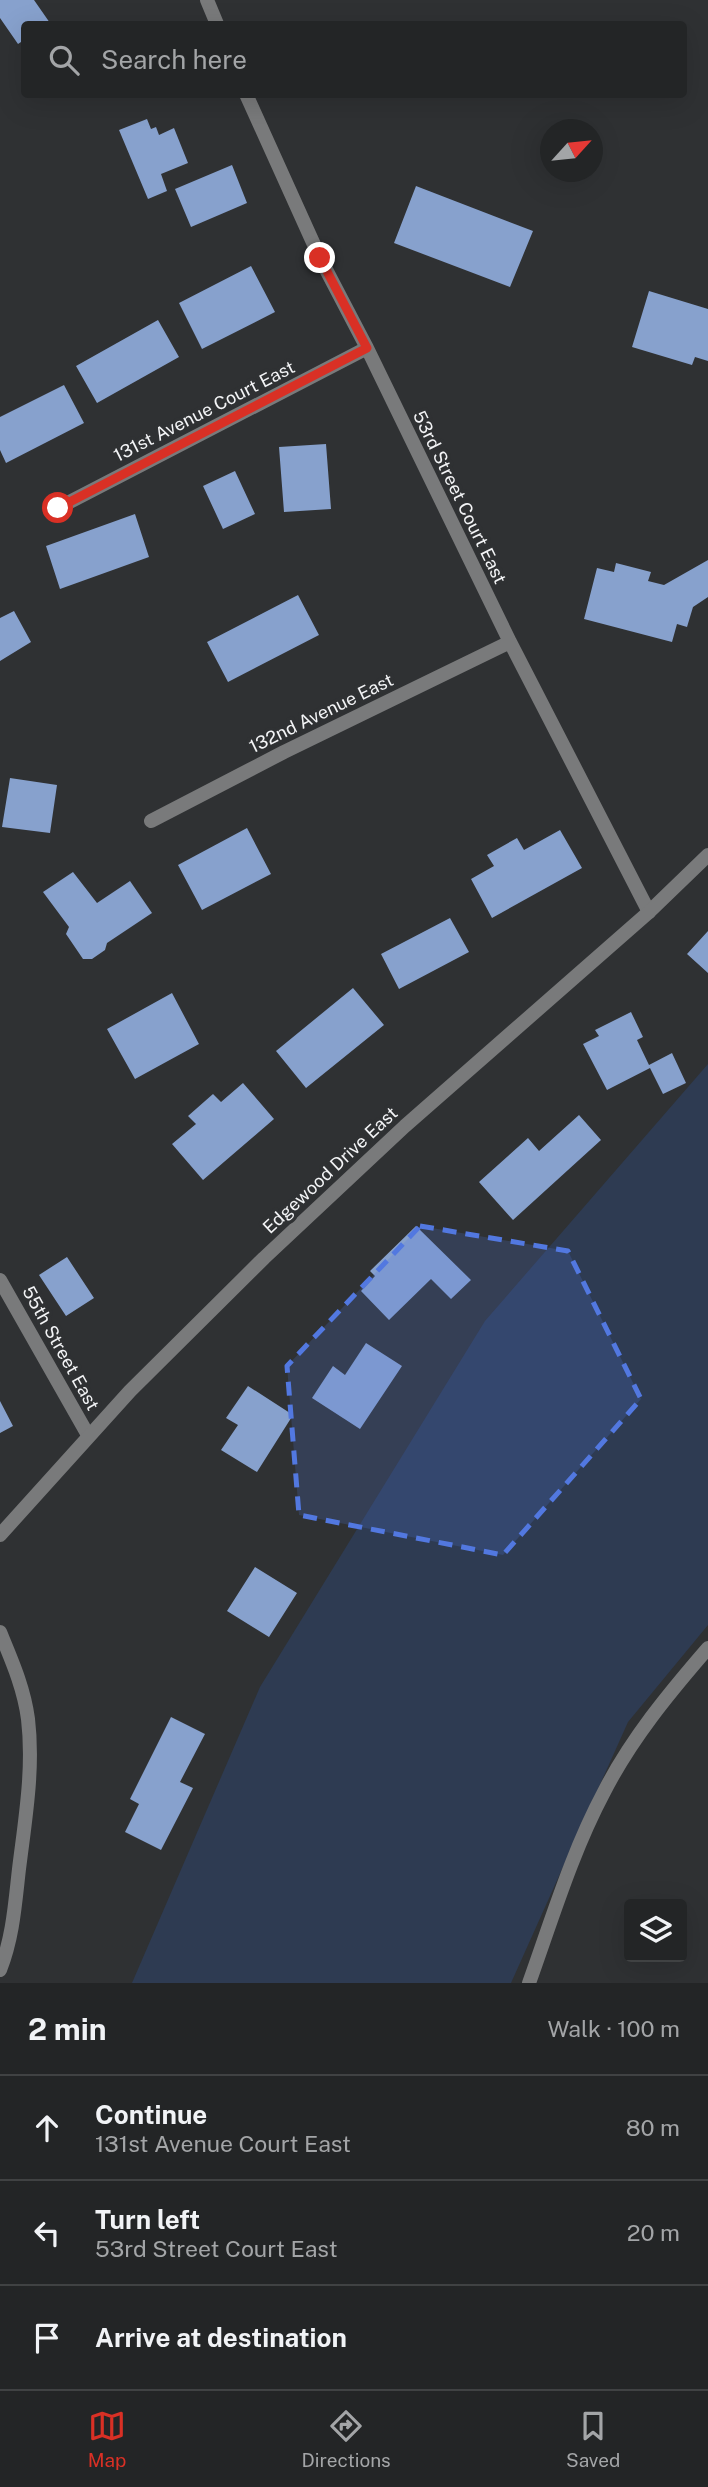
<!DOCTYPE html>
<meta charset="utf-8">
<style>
body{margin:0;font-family:"Public Sans",sans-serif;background:#2b2d2e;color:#f1f3f6}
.controls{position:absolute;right:21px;bottom:21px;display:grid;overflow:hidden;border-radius:7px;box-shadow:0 7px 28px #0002}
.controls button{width:63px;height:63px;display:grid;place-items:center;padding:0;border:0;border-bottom:2px solid #404243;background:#232526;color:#f1f3f6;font:35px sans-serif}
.compass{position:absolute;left:540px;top:119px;width:63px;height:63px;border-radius:50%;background:#232526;box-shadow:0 7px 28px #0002;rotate:63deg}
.stop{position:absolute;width:21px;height:21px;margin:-16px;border:5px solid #d93025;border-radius:50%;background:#fff}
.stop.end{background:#d93025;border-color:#fff;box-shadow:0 2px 7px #0008}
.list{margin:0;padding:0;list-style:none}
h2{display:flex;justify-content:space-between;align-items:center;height:91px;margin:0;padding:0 28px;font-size:30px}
h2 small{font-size:23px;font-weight:400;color:#a3a5a7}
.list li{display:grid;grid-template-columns:46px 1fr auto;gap:21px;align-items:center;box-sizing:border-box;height:105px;padding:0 28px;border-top:2px solid #404243}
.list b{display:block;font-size:26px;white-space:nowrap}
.list p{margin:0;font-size:23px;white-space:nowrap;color:#a3a5a7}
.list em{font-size:23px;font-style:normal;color:#a3a5a7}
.icon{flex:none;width:38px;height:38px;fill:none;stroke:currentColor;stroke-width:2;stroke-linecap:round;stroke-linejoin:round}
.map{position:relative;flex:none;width:708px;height:1983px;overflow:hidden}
.search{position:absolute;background:#232526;box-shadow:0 7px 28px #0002;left:21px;right:21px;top:21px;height:77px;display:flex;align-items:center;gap:18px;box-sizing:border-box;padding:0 24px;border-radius:7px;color:#a3a5a7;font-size:26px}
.sheet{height:406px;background:#232526}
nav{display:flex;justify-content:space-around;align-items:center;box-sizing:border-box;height:98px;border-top:2px solid #404243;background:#232526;font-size:19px;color:#a3a5a7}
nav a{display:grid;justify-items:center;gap:4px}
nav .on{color:#d93025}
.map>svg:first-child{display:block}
.green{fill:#2e3b52}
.building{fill:#87a1cd}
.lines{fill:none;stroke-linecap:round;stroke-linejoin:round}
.minor{stroke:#797a7b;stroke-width:14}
.tertiary{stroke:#797a7b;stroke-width:14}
.route{stroke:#d93025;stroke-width:9}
.marked{fill:#5278e0;fill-opacity:0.2;stroke:#5278e0;stroke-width:5;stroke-dasharray:14 9;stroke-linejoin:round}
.labels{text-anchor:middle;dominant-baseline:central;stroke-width:7;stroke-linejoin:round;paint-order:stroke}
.street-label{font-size:18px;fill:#f3f4f6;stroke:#2f3133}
</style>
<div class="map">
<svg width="708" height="1983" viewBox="0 0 708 1983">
<rect width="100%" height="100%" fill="#2f3133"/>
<!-- green -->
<path class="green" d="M708 1064V1625L628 1722 511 1983H132L260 1687 485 1321Z"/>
<!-- building -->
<path class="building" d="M0 0H34L50 23 24 24V40L18 44 0 18Z
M147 119 151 129 156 127 159 135 174 128 188 163 161 174 167 191 148 199 119 130Z
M232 165 247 203 191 227 175 189Z
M416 186 533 231 510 287 394 243Z
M251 266 275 312 202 349 179 303Z
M649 291 708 309V361L695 357 692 365 632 347Z
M158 320 179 357 97 403 76 366Z
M64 385 84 423 6 463 0 450V417Z
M326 444 331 509 284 512 279 447Z
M235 471 255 514 223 529 203 486Z
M135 514 149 557 60 589 46 546Z
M708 560V597L693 607 687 627 677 624 672 642 584 619 597 568 614 572 616 563 651 572 648 581 664 585Z
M298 595 319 635 228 682 207 642Z
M14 611 31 642 0 661V618Z
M10 778 57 785 50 833 2 827Z
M247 828 271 874 202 910 178 865Z
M560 830 582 868 492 918 471 879 494 866 487 855 517 838 524 850Z
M73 872 97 903 130 881 152 913 107 943 105 950 92 959H83L66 934 69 927 43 892Z
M450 918 469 952 399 989 381 954Z
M708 931V973L687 954Z
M353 988 384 1025 306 1088 276 1051Z
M172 993 199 1044 135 1079 107 1029Z
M631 1012 643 1037 637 1040 649 1065 672 1053 686 1083 663 1094 650 1068 607 1090 583 1044 599 1036 595 1030Z
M243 1083 274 1119 203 1180 172 1144 196 1124 188 1116 213 1094 221 1102Z
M579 1115 601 1140 513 1220 479 1182 528 1138 539 1151Z
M416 1226 471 1280 451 1299 431 1279 389 1320 361 1291 375 1276 370 1271Z
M67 1257 94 1298 66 1316 39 1275Z
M366 1343 402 1366 360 1429 312 1398 333 1366 345 1375Z
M248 1386 293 1415 257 1472 221 1450 238 1425 226 1418Z
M0 1401 13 1426 0 1433Z
M255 1567 297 1593 269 1637 227 1611Z
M171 1717 205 1734 180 1782 193 1788 161 1850 125 1832 139 1804 130 1799Z"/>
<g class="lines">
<!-- minor -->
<path class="minor" d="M207 0 217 24
M246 94 320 258 367 348 510 642 649 912
M58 508 367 348
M151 821 284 752 510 642
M0 1280 88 1435
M0 1632C12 1661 24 1688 28 1719 34 1769 25 1820 19 1869 15 1904 13 1937 0 1970"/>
<!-- tertiary -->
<path class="tertiary" d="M0 1535 130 1391 264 1258 405 1126 649 912 708 855
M529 1983C552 1919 572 1852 604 1792 631 1739 669 1693 708 1648"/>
</g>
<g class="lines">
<!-- route -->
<path class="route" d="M58 508 367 348 320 258"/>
</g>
<!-- marked area -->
<path class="marked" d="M420 1226 568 1251 641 1399 503 1555 299 1515 287 1366Z"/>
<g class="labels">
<!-- street labels -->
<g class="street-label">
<text transform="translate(204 411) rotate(-27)">131st Avenue Court East</text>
<text transform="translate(460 497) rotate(64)">53rd Street Court East</text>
<text transform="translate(321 713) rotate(-26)">132nd Avenue East</text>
<text transform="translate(330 1170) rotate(-43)">Edgewood Drive East</text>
<text transform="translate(61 1348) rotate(61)">55th Street East</text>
</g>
</g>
</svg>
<div class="controls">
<button><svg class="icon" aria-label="layers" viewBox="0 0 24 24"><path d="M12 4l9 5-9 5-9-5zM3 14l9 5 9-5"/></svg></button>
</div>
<svg class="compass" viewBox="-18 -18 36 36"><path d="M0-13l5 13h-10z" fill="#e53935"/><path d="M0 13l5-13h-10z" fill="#a3a5a7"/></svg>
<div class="stop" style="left:58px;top:508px"></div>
<div class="stop end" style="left:320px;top:258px"></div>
<div class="search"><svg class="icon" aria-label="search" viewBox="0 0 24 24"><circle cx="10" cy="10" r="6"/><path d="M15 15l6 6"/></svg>Search here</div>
</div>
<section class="sheet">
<h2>2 min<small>Walk · 100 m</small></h2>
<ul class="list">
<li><svg class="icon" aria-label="ahead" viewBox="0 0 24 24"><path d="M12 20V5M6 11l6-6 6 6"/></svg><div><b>Continue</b><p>131st Avenue Court East</p></div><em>80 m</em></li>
<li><svg class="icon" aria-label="left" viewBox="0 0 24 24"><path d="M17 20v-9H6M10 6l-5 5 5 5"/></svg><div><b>Turn left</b><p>53rd Street Court East</p></div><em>20 m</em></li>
<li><svg class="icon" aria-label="arrive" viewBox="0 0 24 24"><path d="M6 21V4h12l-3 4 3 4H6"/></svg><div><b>Arrive at destination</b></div></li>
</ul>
</section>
<nav>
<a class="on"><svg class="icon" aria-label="map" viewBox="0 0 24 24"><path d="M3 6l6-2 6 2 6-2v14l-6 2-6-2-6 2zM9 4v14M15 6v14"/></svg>Map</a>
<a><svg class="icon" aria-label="directions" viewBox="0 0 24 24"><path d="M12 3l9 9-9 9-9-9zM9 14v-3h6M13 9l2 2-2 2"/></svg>Directions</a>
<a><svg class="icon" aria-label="saved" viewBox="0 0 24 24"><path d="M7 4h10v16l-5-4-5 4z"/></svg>Saved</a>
</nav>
